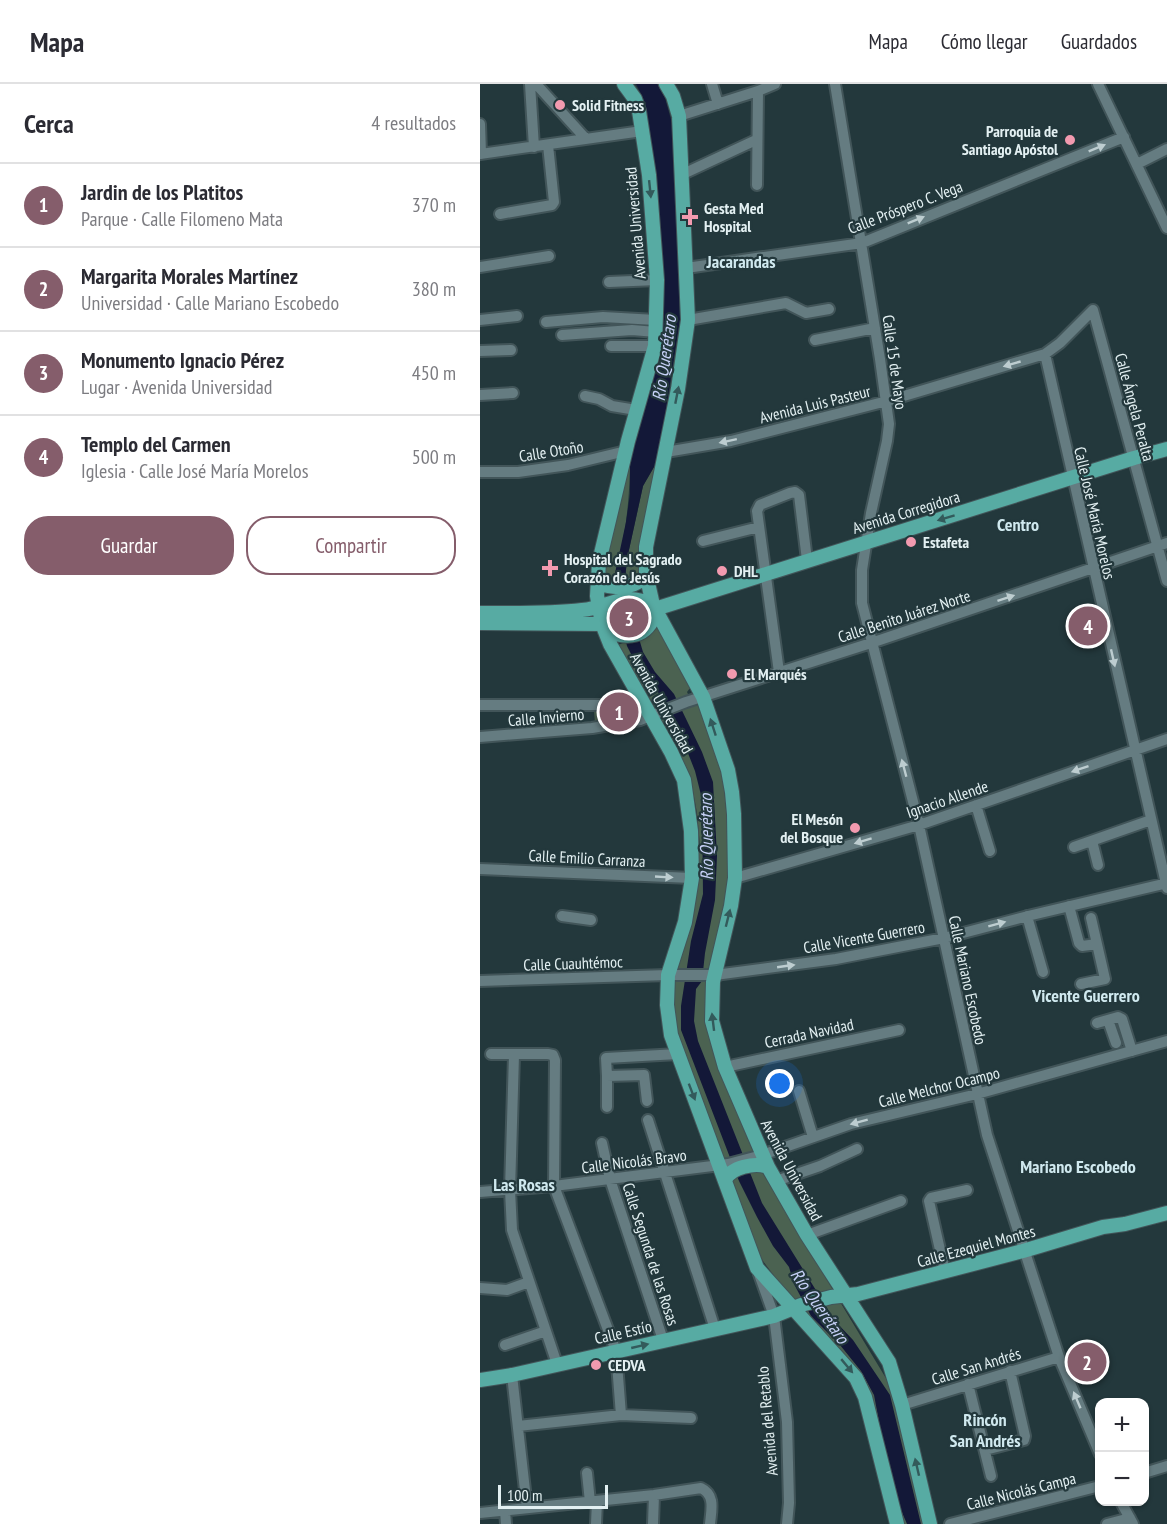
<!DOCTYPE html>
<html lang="es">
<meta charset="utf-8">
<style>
body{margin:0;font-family:"PT Sans Narrow",sans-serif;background:#f2f2f3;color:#2b2b33}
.controls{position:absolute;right:18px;bottom:18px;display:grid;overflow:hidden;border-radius:12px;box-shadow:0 2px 4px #0004}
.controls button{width:54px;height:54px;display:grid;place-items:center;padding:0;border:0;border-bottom:2px solid #e1e1e2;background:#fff;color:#2b2b33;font:30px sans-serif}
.scale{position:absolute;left:18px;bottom:15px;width:110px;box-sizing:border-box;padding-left:6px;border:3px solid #e3f0f2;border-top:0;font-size:16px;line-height:21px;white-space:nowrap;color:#e3f0f2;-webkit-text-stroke:4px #23383c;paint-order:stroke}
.you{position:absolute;left:300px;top:1000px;width:21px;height:21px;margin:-15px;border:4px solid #fff;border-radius:50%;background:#1a73e8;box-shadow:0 0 0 9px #1a73e833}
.badge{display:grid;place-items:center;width:39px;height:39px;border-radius:50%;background:#855d6b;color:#fff;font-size:20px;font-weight:700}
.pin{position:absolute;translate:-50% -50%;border:3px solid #fff;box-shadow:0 2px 6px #0006}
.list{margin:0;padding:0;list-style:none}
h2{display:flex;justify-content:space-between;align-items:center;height:78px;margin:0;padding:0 24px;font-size:26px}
h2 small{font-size:20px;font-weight:400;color:#7c7c81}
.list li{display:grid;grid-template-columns:39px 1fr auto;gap:18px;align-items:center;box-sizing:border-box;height:84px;padding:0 24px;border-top:2px solid #e1e1e2}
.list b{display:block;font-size:22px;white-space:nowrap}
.list p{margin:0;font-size:20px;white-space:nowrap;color:#7c7c81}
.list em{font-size:20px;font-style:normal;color:#7c7c81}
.actions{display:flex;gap:12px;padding:18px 24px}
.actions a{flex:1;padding:14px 0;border:2px solid #855d6b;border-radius:24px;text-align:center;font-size:21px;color:#855d6b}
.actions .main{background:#855d6b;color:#fff}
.map{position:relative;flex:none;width:687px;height:1440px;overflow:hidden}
header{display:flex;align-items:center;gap:36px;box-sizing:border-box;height:84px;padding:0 30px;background:#fff;border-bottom:2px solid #e1e1e2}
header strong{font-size:28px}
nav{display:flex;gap:33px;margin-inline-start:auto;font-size:21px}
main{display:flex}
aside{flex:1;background:#fff}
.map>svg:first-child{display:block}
.green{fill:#4b6251}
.water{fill:#131838}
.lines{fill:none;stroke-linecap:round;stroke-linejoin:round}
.minor-casing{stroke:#425559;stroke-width:14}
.major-casing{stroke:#425559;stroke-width:16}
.minor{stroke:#657c81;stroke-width:10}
.major{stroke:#57aba3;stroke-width:14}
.oneway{fill:#bdcdd0}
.oneway2{fill:#335a5b}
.poi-dot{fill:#f29aaf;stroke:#23383c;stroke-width:2}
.labels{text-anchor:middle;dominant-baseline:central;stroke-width:4.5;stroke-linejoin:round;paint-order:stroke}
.poi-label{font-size:16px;font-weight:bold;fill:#e3f0f2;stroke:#23383c;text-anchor:start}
.street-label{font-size:16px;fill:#e3f0f2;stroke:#23383c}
.neighbourhood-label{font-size:18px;font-weight:bold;fill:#d0e9ef;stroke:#23383c}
.water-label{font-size:18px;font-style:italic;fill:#c6d0f6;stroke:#23383c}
</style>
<header>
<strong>Mapa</strong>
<nav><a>Mapa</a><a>Cómo llegar</a><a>Guardados</a></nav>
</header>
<main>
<aside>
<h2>Cerca<small>4 resultados</small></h2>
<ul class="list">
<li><span class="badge">1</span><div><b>Jardin de los Platitos</b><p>Parque · Calle Filomeno Mata</p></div><em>370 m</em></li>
<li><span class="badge">2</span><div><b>Margarita Morales Martínez</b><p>Universidad · Calle Mariano Escobedo</p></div><em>380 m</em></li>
<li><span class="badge">3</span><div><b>Monumento Ignacio Pérez</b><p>Lugar · Avenida Universidad</p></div><em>450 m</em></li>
<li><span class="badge">4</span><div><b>Templo del Carmen</b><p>Iglesia · Calle José María Morelos</p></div><em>500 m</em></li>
</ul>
<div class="actions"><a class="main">Guardar</a><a>Compartir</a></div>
</aside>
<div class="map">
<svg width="687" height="1440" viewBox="0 0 687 1440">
<rect width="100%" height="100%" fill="#23383c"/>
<!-- green -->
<path class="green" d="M150 373C150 414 146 454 134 494V503L124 502 118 485Z
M178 376 166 493 145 496 147 475 163 402Z
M177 543 201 584 210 604 207 608 213 620H219L243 691 248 748 249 794 228 949 231 960 279 1083 410 1301 444 1440H422L381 1292 370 1276 310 1213 283 1177 269 1151 243 1072 207 985 193 936 192 904 215 794 220 762 217 729 210 691 174 621 138 561 159 553Z
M158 619 165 631 115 640 114 626Z"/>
<!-- water -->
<path class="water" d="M156 0H177L185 14 193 43 200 235 178 376 163 402 147 475 145 496 152 526 161 529 160 539 155 541 163 568 175 588 194 610 222 668 233 698 237 772 235 816 225 869 222 897 216 905 214 937 218 957 282 1119 355 1237 373 1256 410 1311 441 1440H427L415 1412 408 1385 394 1311 381 1287 360 1261 331 1232 314 1200 309 1183 293 1162 277 1133 259 1097 201 946V922L211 857 223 810 222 715 215 687 200 649 178 608 159 586 147 562 142 540 137 538 136 535 140 528 134 494 146 438 150 410V373L182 215 179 127 175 90 167 34 164 16Z"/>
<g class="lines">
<defs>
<path id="minor" d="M50 0 54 63
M56 0 106 55
M232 0 238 20
M355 0 400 275 409 340 407 357 391 429 382 486V519L439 741 507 1051 579 1273 620 1370
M618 0 687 144
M199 32 278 7 295 0
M0 40 1 70
M0 70 162 47
M657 80 687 65
M203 90 276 56
M277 101 278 7
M20 130 72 121 74 118 68 61
M0 183 69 172
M206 184 382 159 644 53
M129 198 177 196
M0 236 37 232
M208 236 306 219 326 229 349 225
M66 238 123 233 176 236
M82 251 152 246 176 248
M335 256 395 244
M131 262H175
M0 267 31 266
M565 270 687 804
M0 311 33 309
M105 312 119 315 132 322 156 326
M186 368 251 357 407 317 565 270 580 259 613 226 687 497
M0 388H38L88 381 146 367
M223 457 279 443
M299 588 277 427 280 421 310 409 315 408 319 411 327 476
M0 621H150L155 618 159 612
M0 653 112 644 160 636 206 618 391 559 687 459
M496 721 510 767
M612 757 618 781
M594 763 671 736
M0 785 212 794
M255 794 439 741 687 655
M589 822 599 859 602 862 617 860 611 834
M82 832 111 836
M547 832 563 888
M0 897 188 891H235L356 875 464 854 552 831 687 799
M601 900 625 895 617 860
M628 936 636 959
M617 939 638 933 642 935 652 967
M11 970H68L73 971 75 976 74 1102 136 1267 141 1331
M34 971 30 1106 32 1146 77 1280
M245 983 419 946
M127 992V1023
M319 1007 333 1053
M167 1017 164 991 127 992 126 974 198 970
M168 1036 235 1245
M122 1059 130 1095 183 1256
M296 1097 340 1082 377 1065
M0 1108 74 1102 248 1080 282 1071 371 1040 497 1010 687 957
M327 1151 421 1117
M465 1188 449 1117 451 1114 487 1106
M279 1190 294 1232 307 1338 309 1419 307 1440
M0 1204 27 1206 49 1198
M25 1261 66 1247
M32 1291 47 1424
M488 1300 511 1392
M422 1321 579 1273
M38 1342 141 1331 211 1334
M505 1366 544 1356 545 1352 530 1287
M107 1389 110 1418
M664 1389 687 1382
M641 1418 653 1440
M25 1427 26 1440
M0 1429 174 1411 221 1404C236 1411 231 1427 230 1440
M116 1440 117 1417
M173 1440 174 1411
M470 1440 620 1402
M627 1440 650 1434"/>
<path id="major" d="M144 0 155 15 159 27 169 91 177 196 175 262 148 357 119 478 117 512 122 540 130 560 191 668 204 696 211 747 212 794 205 838 188 891 187 921 191 951 277 1184 376 1294 385 1313 417 1440
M186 0 193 12 199 32 208 236 198 305 166 463V490L173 521 223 613 248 686 252 708 254 730 255 794 251 822 233 898 232 937 245 983 288 1083 327 1151 409 1278 422 1321 450 1440
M117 499C134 505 152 505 166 493
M175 525 654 374 687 365
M0 529C33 529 69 530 102 526 130 524 141 506 173 521
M0 539 122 540
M124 545C147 557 168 554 176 527
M245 1096C251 1083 275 1078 288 1083
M0 1296 32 1291 294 1232 321 1221 351 1213 378 1210 543 1167 623 1143 645 1140 687 1129"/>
</defs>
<!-- minor casing -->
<use href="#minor" class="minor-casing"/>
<!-- major casing -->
<use href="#major" class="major-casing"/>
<!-- minor -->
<use href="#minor" class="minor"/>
<!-- major -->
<use href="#major" class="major"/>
</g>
<!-- one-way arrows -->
<defs><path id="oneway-solid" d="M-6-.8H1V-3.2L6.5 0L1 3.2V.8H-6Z" transform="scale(1.5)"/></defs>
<g class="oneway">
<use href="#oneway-solid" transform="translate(617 64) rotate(-22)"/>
<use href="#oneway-solid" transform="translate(436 136) rotate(-22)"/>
<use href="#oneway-solid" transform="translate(532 280) rotate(164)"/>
<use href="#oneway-solid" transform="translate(248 357) rotate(168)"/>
<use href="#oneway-solid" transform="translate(526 514) rotate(-18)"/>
<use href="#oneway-solid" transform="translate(633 574) rotate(77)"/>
<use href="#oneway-solid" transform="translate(424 684) rotate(-105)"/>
<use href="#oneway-solid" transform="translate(600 685) rotate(161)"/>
<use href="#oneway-solid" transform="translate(383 757) rotate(163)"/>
<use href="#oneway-solid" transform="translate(184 793) rotate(3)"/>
<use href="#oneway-solid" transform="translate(517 840) rotate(-15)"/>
<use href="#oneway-solid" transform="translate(306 882) rotate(-8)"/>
<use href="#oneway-solid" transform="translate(379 1038) rotate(165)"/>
<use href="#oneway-solid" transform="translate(597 1316) rotate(-113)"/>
</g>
<g class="oneway2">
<use href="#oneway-solid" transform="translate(170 105) rotate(84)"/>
<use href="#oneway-solid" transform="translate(197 311) rotate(-79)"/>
<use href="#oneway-solid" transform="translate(466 434) rotate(163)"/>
<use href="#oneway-solid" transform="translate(233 643) rotate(-108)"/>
<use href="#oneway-solid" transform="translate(248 834) rotate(-76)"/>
<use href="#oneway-solid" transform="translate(233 938) rotate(-97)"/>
<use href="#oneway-solid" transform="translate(212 1008) rotate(69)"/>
<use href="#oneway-solid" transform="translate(160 1262) rotate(-13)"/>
<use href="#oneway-solid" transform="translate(367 1282) rotate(50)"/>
<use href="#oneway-solid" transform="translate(437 1383) rotate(-103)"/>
</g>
<!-- markers -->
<g class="poi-dot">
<circle cx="80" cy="21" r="6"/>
<circle cx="590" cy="56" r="6"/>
<path d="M207 124h6v6h6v6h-6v6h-6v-6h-6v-6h6z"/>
<circle cx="431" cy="458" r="6"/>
<path d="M67 475h6v6h6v6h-6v6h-6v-6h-6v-6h6z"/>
<circle cx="242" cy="487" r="6"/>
<circle cx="252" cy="590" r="6"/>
<circle cx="375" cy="744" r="6"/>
<circle cx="116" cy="1281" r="6"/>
</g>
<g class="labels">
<!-- poi labels -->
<g class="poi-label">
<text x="92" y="21">Solid Fitness</text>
<text x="578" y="47" text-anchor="end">Parroquia de<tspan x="578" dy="18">Santiago Apóstol</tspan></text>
<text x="224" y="124">Gesta Med<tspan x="224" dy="18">Hospital</tspan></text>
<text x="443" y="458">Estafeta</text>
<text x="84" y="475">Hospital del Sagrado<tspan x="84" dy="18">Corazón de Jesús</tspan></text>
<text x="254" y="487">DHL</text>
<text x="264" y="590">El Marqués</text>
<text x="363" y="735" text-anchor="end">El Mesón<tspan x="363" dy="18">del Bosque</tspan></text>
<text x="128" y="1281">CEDVA</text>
</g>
<!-- street labels -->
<g class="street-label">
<text transform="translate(425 123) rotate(-21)">Calle Próspero C. Vega</text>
<text transform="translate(155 139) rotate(-95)">Avenida Universidad</text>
<text transform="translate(415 278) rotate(82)">Calle 15 de Mayo</text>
<text transform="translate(335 320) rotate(-14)">Avenida Luis Pasteur</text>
<text transform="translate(655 323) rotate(75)">Calle Ángela Peralta</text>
<text transform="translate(71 367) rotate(-9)">Calle Otoño</text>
<text transform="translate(426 428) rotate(-17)">Avenida Corregidora</text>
<text transform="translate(615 429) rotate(77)">Calle José María Morelos</text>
<text transform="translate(424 532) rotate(-18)">Calle Benito Juárez Norte</text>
<text transform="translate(182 619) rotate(61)">Avenida Universidad</text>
<text transform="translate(66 633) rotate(-5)">Calle Invierno</text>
<text transform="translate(467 715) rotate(-19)">Ignacio Allende</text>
<text transform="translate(107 774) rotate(3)">Calle Emilio Carranza</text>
<text transform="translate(384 853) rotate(-10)">Calle Vicente Guerrero</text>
<text transform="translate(93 879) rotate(-2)">Calle Cuauhtémoc</text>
<text transform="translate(488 896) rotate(78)">Calle Mariano Escobedo</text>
<text transform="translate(329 949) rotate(-12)">Cerrada Navidad</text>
<text transform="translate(459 1003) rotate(-14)">Calle Melchor Ocampo</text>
<text transform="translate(154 1077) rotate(-7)">Calle Nicolás Bravo</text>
<text transform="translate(312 1086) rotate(62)">Avenida Universidad</text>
<text transform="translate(496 1162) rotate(-15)">Calle Ezequiel Montes</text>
<text transform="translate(171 1170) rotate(72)">Calle Segunda de las Rosas</text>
<text transform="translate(143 1248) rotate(-13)">Calle Estío</text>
<text transform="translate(496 1282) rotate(-17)">Calle San Andrés</text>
<text transform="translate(287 1337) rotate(-95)">Avenida del Retablo</text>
<text transform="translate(541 1407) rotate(-14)">Calle Nicolás Campa</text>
</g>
<!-- neighbourhood labels -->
<g class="neighbourhood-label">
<text x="261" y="177">Jacarandas</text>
<text x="538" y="440">Centro</text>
<text x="606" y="911">Vicente Guerrero</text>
<text x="598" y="1082">Mariano Escobedo</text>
<text x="44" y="1100">Las Rosas</text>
<text x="505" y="1335">Rincón<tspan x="505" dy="21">San Andrés</tspan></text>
</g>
<!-- water labels -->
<g class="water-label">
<text transform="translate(184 274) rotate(-82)">Río Querétaro</text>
<text transform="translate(226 753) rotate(-91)">Río Querétaro</text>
<text transform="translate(340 1222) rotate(55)">Río Querétaro</text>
</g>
</g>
</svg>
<div class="controls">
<button>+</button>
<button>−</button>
</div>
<div class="scale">100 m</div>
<div class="you"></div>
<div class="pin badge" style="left:139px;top:628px">1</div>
<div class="pin badge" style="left:607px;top:1278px">2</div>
<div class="pin badge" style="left:149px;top:534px">3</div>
<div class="pin badge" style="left:608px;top:542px">4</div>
</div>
</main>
